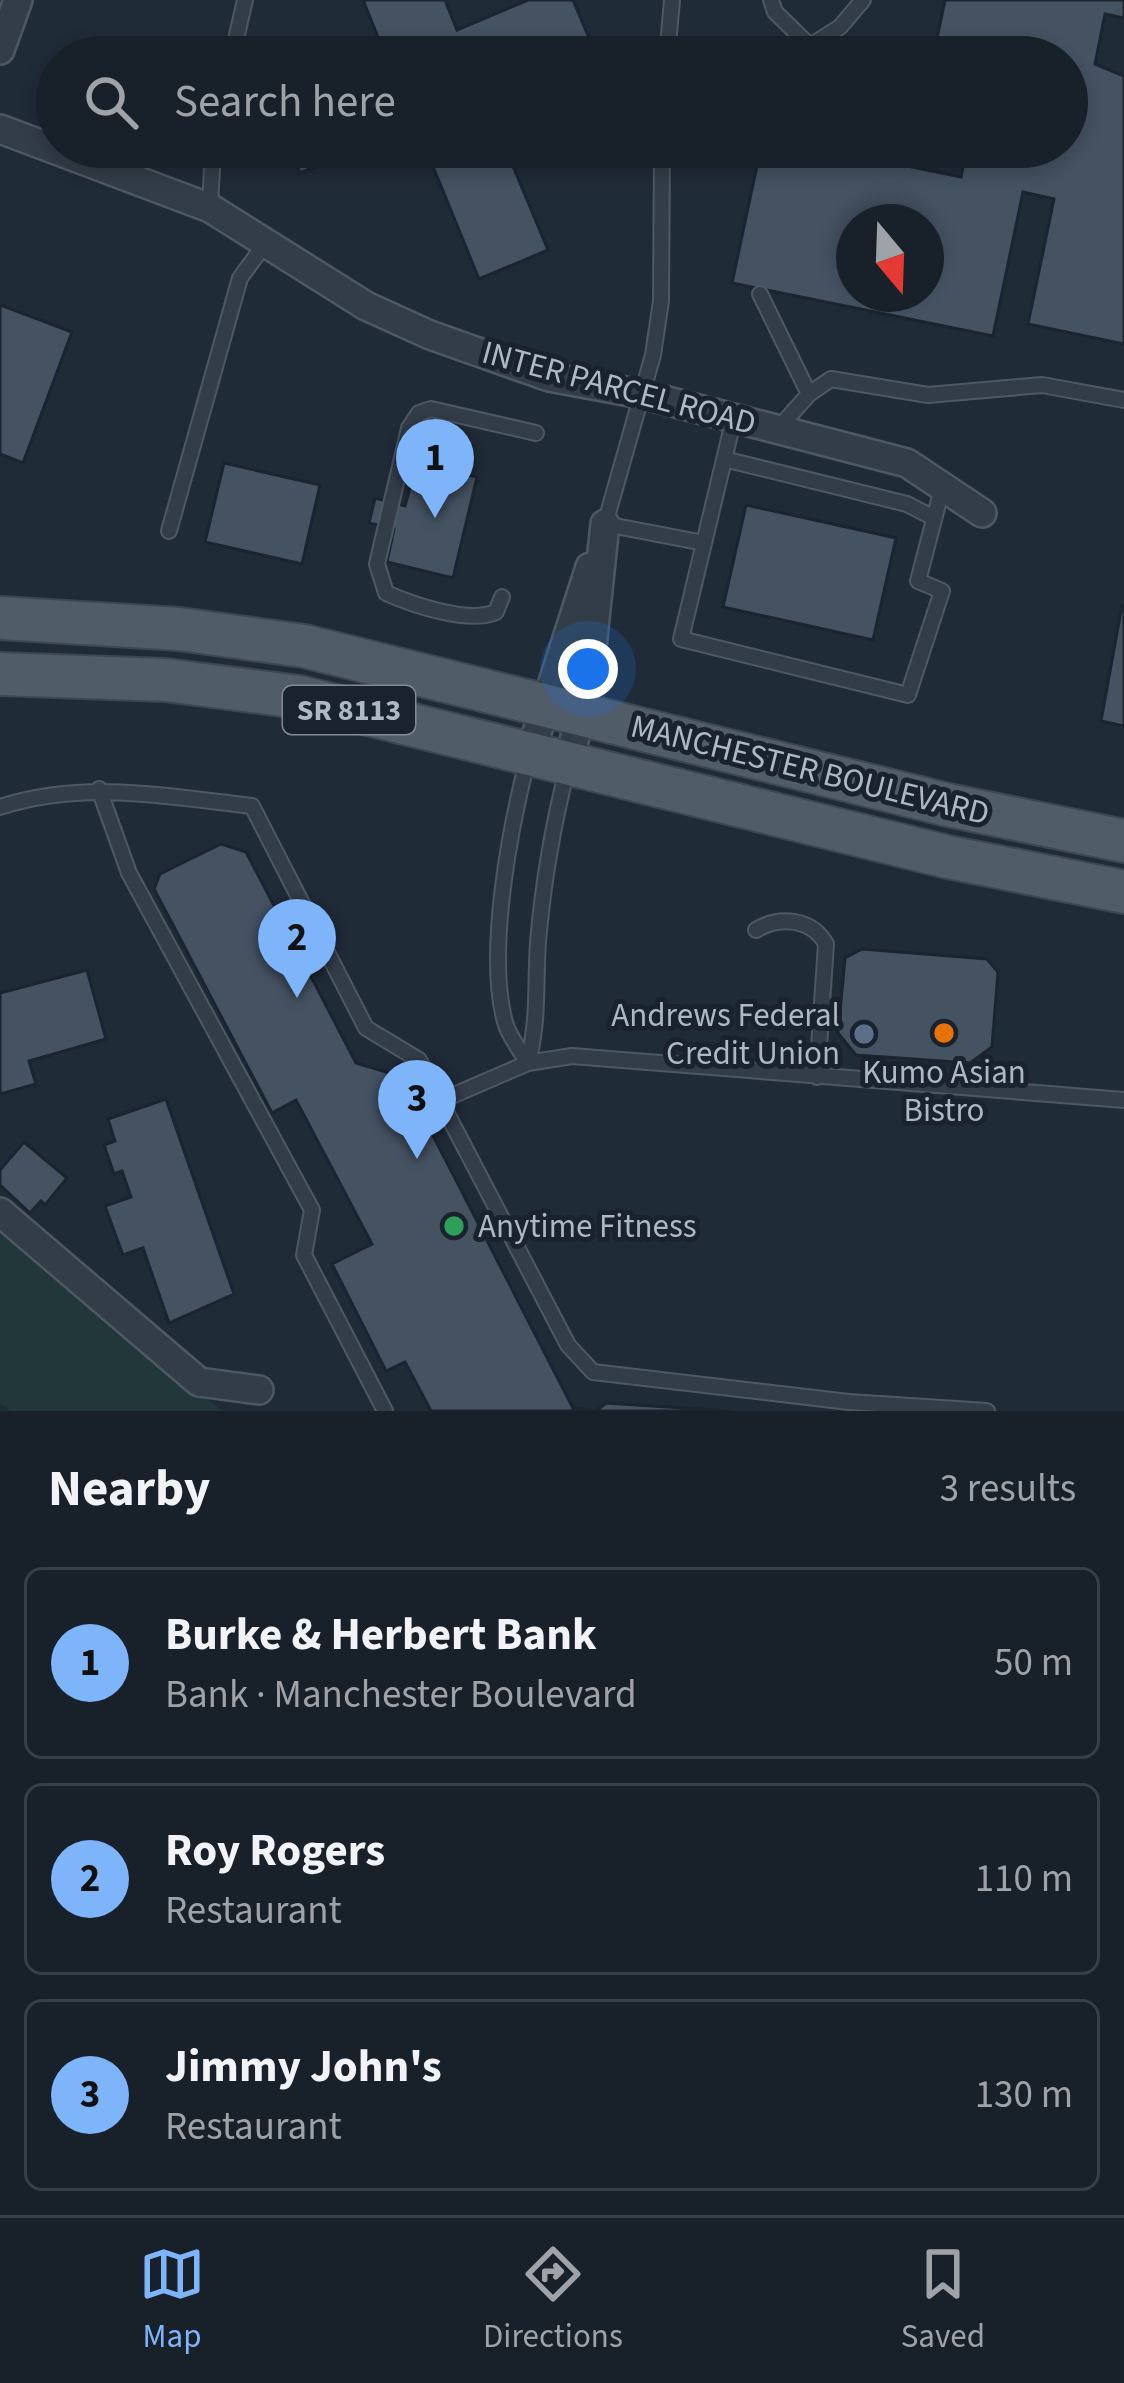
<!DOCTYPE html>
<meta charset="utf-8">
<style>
body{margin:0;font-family:"Source Sans 3",sans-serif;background:#212832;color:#f1f3f6}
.compass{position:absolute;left:836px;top:204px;width:108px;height:108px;border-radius:50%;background:#18202a;box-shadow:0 6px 18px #0003;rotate:161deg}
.you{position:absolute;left:588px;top:669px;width:42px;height:42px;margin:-30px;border:9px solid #fff;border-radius:50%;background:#1a73e8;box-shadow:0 0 0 18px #1a73e833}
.badge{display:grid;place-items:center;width:78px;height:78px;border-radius:50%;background:#7db4fa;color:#111;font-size:39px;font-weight:700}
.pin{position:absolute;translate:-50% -99px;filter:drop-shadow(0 3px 6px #0008)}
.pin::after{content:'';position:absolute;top:63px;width:42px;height:36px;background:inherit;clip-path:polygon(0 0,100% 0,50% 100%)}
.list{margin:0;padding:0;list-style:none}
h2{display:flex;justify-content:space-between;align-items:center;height:156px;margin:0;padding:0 48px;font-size:51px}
h2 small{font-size:39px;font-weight:400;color:#9fa3a8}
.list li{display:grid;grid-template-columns:78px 1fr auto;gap:36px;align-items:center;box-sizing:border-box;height:192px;margin:0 24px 24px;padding:0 24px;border:3px solid #363e47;border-radius:18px}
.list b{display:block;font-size:45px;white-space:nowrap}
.list p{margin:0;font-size:39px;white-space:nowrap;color:#9fa3a8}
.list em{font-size:39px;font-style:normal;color:#9fa3a8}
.icon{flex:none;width:66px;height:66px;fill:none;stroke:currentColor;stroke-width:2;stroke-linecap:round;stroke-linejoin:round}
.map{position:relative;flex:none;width:1124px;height:1411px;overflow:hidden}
.search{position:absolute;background:#18202a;box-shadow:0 6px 18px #0003;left:36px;right:36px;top:36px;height:132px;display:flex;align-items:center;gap:30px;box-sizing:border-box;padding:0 42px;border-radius:66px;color:#9fa3a8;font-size:45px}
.sheet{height:804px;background:#18202a}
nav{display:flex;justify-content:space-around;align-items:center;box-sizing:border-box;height:168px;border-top:3px solid #363e47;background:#18202a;font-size:33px;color:#9fa3a8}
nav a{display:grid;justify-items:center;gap:6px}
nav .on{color:#7db4fa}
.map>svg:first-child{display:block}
.green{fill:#213739}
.building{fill:#455262;stroke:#1b242f;stroke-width:3;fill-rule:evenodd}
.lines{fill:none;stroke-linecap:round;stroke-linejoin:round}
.service-casing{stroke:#4e5863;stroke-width:18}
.minor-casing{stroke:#4e5863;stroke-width:32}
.primary-casing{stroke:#3d4652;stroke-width:46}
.service{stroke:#333d48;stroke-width:14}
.minor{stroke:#333d48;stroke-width:27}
.primary{stroke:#515c69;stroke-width:42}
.food-dot{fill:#e8710a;stroke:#19222d;stroke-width:4.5}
.service-dot{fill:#5c6f8a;stroke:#19222d;stroke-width:4.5}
.leisure-dot{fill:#2e9e5b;stroke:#19222d;stroke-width:4.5}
.labels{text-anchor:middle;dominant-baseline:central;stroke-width:10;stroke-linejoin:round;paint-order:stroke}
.shield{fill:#19222d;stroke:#818b97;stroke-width:3}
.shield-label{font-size:30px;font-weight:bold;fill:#adb8c5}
.street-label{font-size:33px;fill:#adb8c5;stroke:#19222d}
.poi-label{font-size:33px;fill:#adb8c5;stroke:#19222d;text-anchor:end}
</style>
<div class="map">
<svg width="1124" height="1411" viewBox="0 0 1124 1411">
<rect width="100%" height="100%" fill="#202b38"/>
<!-- green -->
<path class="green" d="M0 1224 222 1411H10L0 1403Z"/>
<!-- building -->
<path class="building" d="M363 0H445L457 30 528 0H573L592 45 564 57H386Z
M945 0H1124V18L1105 14 1095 64 1124 76V344L1028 324 1054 199 1023 192 993 336 732 283 761 147H815L961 177 967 147H1067V57H933ZM854 222H926V294H854Z
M289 147H362L300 173Z
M425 147H505L548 250 479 279Z
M0 305 72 332 23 463 0 454Z
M417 462 477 477 453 578 387 562 394 529 369 523 375 498 405 506Z
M224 463 320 485 302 564 205 542Z
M746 505 896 538 873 640 723 607Z
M1122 605 1124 606V726L1101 721Z
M221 844 246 852 356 1063 403 1077 573 1408 595 1411H431L405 1362 386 1371 332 1264 372 1244 296 1100 272 1113 154 889 160 874Z
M862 949 987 959 998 972 992 1047 970 1063 856 1055 838 1033 845 958Z
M87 970 106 1039 29 1061 36 1084 0 1094V993Z
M166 1099 234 1294 169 1323 143 1248 123 1255 117 1239 105 1206 131 1197 122 1171 114 1174 104 1145 115 1141 108 1119Z
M24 1142 67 1178 45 1205 41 1201 30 1213 0 1185V1170Z
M606 1403 730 1411H596Z"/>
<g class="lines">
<defs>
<path id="service" d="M771 0 775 12 810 46 840 27 863 0
M232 57 245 0
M667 57 672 0
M662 147 661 301 653 355 605 524 704 543
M210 208 213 147
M760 294 809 394 778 429
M809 394 831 379 928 395 1042 385 1124 400
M734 418 681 639 908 695 942 591 918 581 943 485
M724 459 907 504 934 518
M169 531 240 278 265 244
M502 597 496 612C469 624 413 605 386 593L377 564 409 428 419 413 431 409 536 433
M99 789 129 873 312 1210 304 1255 385 1411
M0 807C85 780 165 796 252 806L366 1028 419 1060 568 1345 593 1372 849 1402 987 1411
M756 930C780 915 812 919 826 944L817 1077
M528 1063C520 1050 508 1035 505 1022 486 953 510 827 528 758
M528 1063C539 1018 535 987 538 942 543 883 553 824 568 766
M440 1101 528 1063 572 1056 1124 1100"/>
<path id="minor" d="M0 50 18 0
M0 129 210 208 366 306 430 335 549 377 641 394 907 463 982 513
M530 754 590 567
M569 763 589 675 605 524
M0 1212 199 1382 259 1390"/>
<path id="primary" d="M0 618 179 629 304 646 948 805 1124 841
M0 674 165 680 299 697 948 857 1124 892"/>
</defs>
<!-- service casing -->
<use href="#service" class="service-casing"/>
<!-- minor casing -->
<use href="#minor" class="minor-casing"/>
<!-- primary casing -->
<use href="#primary" class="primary-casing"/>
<!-- service -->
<use href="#service" class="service"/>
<!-- minor -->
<use href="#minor" class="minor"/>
<!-- primary -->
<use href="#primary" class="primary"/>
</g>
<!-- markers -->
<circle class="food-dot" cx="944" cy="1033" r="12"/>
<circle class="service-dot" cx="864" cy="1034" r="12"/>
<circle class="leisure-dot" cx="454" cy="1226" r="12"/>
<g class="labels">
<!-- shield labels -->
<rect class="shield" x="283" y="686" width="132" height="48" rx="9"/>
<g class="shield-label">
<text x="349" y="710">SR 8113</text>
</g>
<!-- street labels -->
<g class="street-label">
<text transform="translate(619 388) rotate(15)">INTER PARCEL ROAD</text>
<text transform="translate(810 770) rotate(14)">MANCHESTER BOULEVARD</text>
</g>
<!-- poi labels -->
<g class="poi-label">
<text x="840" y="1015">Andrews Federal<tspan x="840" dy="38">Credit Union</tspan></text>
<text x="944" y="1072" text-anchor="middle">Kumo Asian<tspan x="944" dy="38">Bistro</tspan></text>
<text x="478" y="1226" text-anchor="start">Anytime Fitness</text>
</g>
</g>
</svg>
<svg class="compass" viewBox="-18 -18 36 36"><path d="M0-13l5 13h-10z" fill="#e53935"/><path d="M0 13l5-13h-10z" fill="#9fa3a8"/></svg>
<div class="you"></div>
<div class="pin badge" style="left:435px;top:518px">1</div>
<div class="pin badge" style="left:297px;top:998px">2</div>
<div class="pin badge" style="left:417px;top:1159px">3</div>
<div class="search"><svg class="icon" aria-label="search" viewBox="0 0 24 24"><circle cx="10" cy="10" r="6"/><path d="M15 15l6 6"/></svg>Search here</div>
</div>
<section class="sheet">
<h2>Nearby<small>3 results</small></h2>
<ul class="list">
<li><span class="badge">1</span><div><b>Burke &amp; Herbert Bank</b><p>Bank · Manchester Boulevard</p></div><em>50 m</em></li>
<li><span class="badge">2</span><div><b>Roy Rogers</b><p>Restaurant</p></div><em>110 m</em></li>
<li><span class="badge">3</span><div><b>Jimmy John's</b><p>Restaurant</p></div><em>130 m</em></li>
</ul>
</section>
<nav>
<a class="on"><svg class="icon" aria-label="map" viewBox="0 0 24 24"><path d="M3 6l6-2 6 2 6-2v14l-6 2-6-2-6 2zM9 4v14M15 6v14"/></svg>Map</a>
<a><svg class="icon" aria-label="directions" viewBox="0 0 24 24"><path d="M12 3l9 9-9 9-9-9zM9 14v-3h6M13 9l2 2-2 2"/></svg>Directions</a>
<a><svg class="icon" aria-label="saved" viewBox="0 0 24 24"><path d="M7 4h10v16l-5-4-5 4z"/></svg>Saved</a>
</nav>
